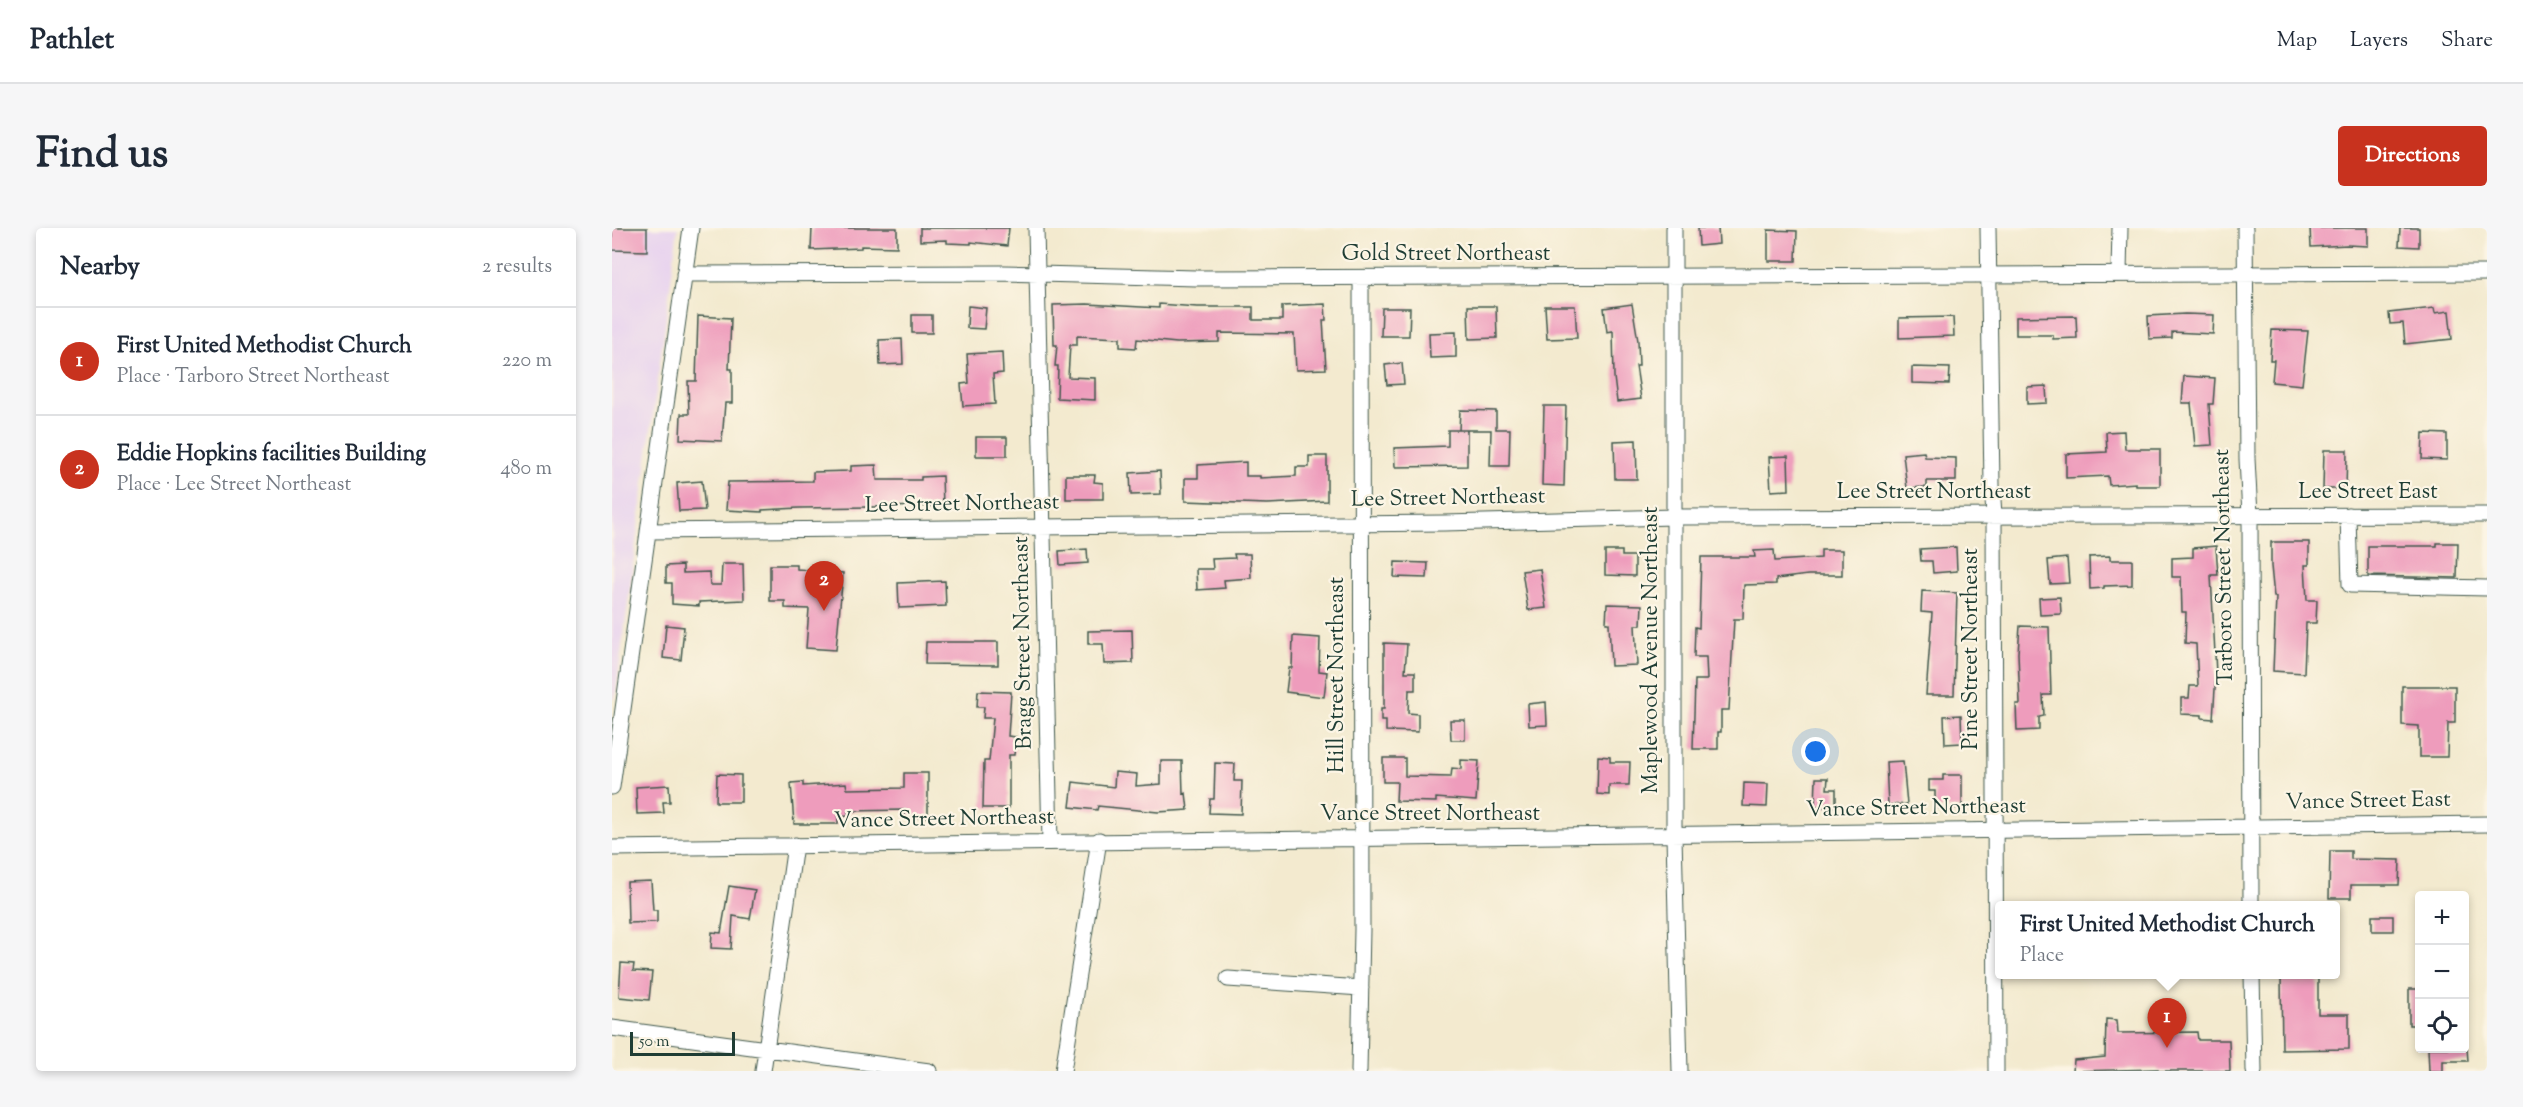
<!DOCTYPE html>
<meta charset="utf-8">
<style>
body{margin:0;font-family:"Sorts Mill Goudy",serif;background:#f6f6f7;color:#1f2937}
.controls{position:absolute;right:18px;bottom:18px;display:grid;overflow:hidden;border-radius:6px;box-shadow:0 3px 9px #0003}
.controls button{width:54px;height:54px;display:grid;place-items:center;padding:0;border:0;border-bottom:2px solid #e0e1e3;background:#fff;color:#1f2937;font:30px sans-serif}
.scale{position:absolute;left:18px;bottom:15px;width:105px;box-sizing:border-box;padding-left:6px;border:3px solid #1f3d34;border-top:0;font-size:16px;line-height:21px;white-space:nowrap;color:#1f3d34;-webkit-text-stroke:4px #fcf5e5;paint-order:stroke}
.you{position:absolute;left:1204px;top:524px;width:21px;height:21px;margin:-15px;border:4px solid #fff;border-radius:50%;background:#1a73e8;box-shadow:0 0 0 9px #1a73e833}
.badge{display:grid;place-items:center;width:39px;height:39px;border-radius:50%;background:#c8321e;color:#fff;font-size:20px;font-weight:700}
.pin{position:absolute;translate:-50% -50px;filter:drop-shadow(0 2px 3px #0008)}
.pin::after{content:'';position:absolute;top:32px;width:21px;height:18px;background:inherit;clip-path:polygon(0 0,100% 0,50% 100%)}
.popup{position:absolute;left:1383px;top:673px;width:345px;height:78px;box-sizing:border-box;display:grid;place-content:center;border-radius:6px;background:#fff;filter:drop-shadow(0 2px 4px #0005);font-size:20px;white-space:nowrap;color:#747a83}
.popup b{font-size:22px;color:#1f2937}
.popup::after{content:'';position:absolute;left:50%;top:100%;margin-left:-12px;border:12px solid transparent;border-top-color:#fff}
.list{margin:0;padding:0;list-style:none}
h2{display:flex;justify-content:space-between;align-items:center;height:78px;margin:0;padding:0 24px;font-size:26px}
h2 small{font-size:20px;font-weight:400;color:#747a83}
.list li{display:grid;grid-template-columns:39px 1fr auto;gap:18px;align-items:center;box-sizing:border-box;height:108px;padding:0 24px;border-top:2px solid #e0e1e3}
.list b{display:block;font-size:22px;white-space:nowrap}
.list p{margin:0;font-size:20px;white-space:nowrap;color:#747a83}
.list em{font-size:20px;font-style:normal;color:#747a83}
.icon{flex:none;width:33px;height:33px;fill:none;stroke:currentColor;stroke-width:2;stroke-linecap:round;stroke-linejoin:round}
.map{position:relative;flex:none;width:1875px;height:843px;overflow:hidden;border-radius:6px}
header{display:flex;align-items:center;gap:36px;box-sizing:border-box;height:84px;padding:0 30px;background:#fff;border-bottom:2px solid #e0e1e3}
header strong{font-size:28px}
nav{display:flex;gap:33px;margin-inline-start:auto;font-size:21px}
.intro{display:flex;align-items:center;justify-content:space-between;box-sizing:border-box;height:144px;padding:0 36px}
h1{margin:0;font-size:42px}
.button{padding:15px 27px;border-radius:6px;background:#c8321e;color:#fff;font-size:21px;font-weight:700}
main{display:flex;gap:36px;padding:0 36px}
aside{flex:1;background:#fff;border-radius:6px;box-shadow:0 3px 9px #0003}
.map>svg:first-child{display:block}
.built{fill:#e7d2ef}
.building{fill:#ee9cbc}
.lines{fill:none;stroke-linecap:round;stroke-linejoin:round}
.minor-casing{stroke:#3f574b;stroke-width:17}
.minor{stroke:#fff;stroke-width:15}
.labels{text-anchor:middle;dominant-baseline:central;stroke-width:4.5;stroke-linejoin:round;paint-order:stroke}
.street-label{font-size:22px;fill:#1f3d34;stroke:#fcf5e5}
</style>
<header>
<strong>Pathlet</strong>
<nav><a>Map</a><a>Layers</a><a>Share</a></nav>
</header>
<div class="intro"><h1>Find us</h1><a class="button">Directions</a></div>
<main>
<aside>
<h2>Nearby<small>2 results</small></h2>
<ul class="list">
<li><span class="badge">1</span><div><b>First United Methodist Church</b><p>Place · Tarboro Street Northeast</p></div><em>220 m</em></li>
<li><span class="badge">2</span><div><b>Eddie Hopkins facilities Building</b><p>Place · Lee Street Northeast</p></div><em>480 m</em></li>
</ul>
</aside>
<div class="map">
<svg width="1875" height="843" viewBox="0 0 1875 843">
<rect width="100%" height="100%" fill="#fcf5e5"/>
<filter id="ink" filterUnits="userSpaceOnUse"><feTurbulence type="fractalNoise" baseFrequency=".0167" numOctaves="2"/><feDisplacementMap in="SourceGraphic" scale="12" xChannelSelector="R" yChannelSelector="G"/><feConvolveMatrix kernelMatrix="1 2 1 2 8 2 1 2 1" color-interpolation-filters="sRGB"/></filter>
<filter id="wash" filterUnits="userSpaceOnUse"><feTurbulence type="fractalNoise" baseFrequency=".008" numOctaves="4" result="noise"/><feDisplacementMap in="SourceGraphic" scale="24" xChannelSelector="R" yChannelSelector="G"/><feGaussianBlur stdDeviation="1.35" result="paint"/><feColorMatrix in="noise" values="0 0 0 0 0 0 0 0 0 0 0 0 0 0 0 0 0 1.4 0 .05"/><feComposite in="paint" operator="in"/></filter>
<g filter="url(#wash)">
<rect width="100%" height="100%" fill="#f3eacf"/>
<!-- built -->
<path class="built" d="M0 0H66L3 471H0Z"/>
<g id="blocks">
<!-- building -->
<path class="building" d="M0 0H35V23L0 22Z
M200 0H285V19L249 18V20L199 22Z
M308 0H397L395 18 359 14V16L335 15V12L308 13Z
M1086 0H1106L1107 16 1087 18Z
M1698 0H1756V18L1735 17 1699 19Z
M1788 0H1807V19L1787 18Z
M1156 2 1185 3 1184 33H1156Z
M475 76 547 80V76L585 79H641V92H670V78L713 76 714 92H711L714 141 684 142 682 106 607 105V114L565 115 525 111 524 120 508 119V110L465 108V117H458L456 149 483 150V172L445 170 446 138H443L445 117H442L441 77Z
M1020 76 1026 113 1027 138H1024L1029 171 1005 174 1002 149 1001 103 995 104 992 80Z
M356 78 374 80 372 101 355 100Z
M856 78H884L885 110 857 111Z
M933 78H963L965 110 935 111Z
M770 80H798L797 108H769Z
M1822 80 1823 85 1837 83 1840 111 1793 116 1791 95 1778 96 1777 85Z
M1573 86 1602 87 1601 106 1560 104V110L1537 111 1536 88Z
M300 87H320V105H300Z
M86 88 119 90 117 141H120V175H113L110 213 68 211 69 186H77L76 153H84Z
M1464 88 1465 110 1441 111V107H1404V89Z
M1341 89 1342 108 1287 110V90Z
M1660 102 1696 103 1690 157 1660 154 1662 132H1658Z
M844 104V129L818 130 817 105Z
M290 111 291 136 268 137 267 112Z
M390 124 391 145 381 146 383 176 351 178 349 156 357 155 355 126Z
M790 135 792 156 775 157 773 137Z
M1300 139 1338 140 1337 156 1300 155Z
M1572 148 1603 150 1601 176H1597L1600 217 1583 218 1579 175H1570Z
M1434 158 1435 175 1415 176V159Z
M932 178H954L952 258 930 257Z
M848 182 884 183V201H898L897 238H878L879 202H847Z
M836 202H855V238L783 239 782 220 836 218Z
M1512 203 1513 221H1548V258H1524V255L1497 257 1496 248 1454 250V226L1495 224 1494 204Z
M1811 205 1835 206V232L1810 231Z
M364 209H395V228H364Z
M1024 212 1025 251H1003L1002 213Z
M1712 222H1735L1734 261H1711Z
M1312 224 1313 229 1344 230V253H1315V259L1295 260 1291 226Z
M697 228H715V273L655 276 573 273V250H586V237L634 234V248H648V250L684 248V239H697Z
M1176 228 1177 262 1159 263 1157 229Z
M264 237 265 252H309V249L330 248 331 278 187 280 150 282V284L114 282 116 254 201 253V244L239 243V238Z
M548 243 549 266 519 267 518 245Z
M454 247H483L482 254 491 255V271H454Z
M90 253 93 282 67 283 65 255Z
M1659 314H1697V337H1693L1695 372H1705L1704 395H1694L1692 445 1661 443 1664 369H1662L1659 338Z
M1825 315H1846L1845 350 1756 348V318H1825Z
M1604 318 1606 347H1599L1604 446 1601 491 1590 490V487L1569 486V470H1577L1578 458H1586L1584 416 1573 415 1574 384H1570L1569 349H1560V330L1581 329V320Z
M1344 319 1345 343 1321 345 1320 333H1309L1308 321Z
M475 321 476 335 448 337 447 323Z
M1162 322 1163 333 1209 330V322H1230V347H1196L1164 351V356L1132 357 1131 391H1122L1117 482H1109V504H1106V521H1081L1083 452H1095L1094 429H1082L1083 399 1087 400 1089 329H1143L1142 323Z
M993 323H1010V328H1023V348L993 347Z
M622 326H638L639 350 612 352 613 360 585 362 584 341H601L600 331 623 330Z
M1498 328V332H1520V357L1492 358V360L1478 361 1477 329Z
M1455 330 1457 355 1438 356 1436 332Z
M783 334 816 335 815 350 782 349Z
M110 336H131L132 372 87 374V378L60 376V355H54V338L71 337V345L97 344 98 357H109Z
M158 337H185V341L231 345 224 422 194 420 197 381 173 380V373H158Z
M928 341 934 380 916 382 910 343Z
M333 353 334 378 287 380 286 355Z
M1310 363 1345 365 1342 467H1314L1320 385 1309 384Z
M1448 369 1449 386 1428 387 1427 370Z
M995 376 1030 377 1029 397H1023L1025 437 999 438 997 395H994Z
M54 397 72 399 69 432 51 430Z
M1408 398 1437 399 1439 467H1431L1432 488 1427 489V502L1405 503 1404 476H1408L1406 425Z
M520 402 521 435 492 436 491 416H476V403Z
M681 408 708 410 707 443 715 444 712 469 674 464 677 440H680Z
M314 414H386V437L313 436Z
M772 415 795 416 793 444H803V462H797L796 485 806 486V504L774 503V493H769V481H772Z
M1790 458H1843V495H1836L1835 529H1807V498L1790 497Z
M366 463 399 464 396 508 404 509 402 527H397V580H371L372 533H377L381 490H371L372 479H365Z
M934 474 935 497 917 498 916 476Z
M1349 487 1350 515 1333 516 1332 488Z
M838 492H853V512H839Z
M986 528 998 529V534H1018L1017 557H997V567L985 566Z
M771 530H793V548L839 549 840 540 849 541V532L867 533 864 573 824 570V574L784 573 785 554H771Z
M549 533H570L571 566 574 565 576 582 546 584 486 578 485 582 458 579 461 554 502 559 503 544 525 546 524 558 549 556Z
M1291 533 1295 576 1276 577 1274 534Z
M603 535 623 536 622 553H630L629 586 597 585 598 571H602Z
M292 545H316V589L293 590V582L236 583 237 588 226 589V596H182L179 555 191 554V558L234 555 235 561 292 560Z
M105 546 129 547V574H104Z
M1331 547H1350V580H1323V563H1317V552H1331Z
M1204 550H1216L1215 561H1224V579H1203Z
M1132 555 1156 556 1155 579 1131 578Z
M57 557 58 574H51L52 585 25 586 24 559Z
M1718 623H1739V631L1788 632 1787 657H1739V670H1717Z
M39 653 41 682H45V694L16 695 15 654Z
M117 658 143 662 138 691 121 688 119 721 99 720 100 704 109 705Z
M1760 688H1781V703H1760Z
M9 735 22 736 21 743 40 744 37 772 7 769Z
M1669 750H1706V786H1737V821L1670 822Z
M1797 761H1808V797H1797Z
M1494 791 1505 792 1506 805 1585 804 1586 812H1617L1618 843H1546V841L1461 843 1462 832 1493 829Z
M1816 820H1855L1856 833H1831V843H1817Z"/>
</g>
</g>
<g filter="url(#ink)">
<use href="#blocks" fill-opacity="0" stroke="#3f574b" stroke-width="1.5"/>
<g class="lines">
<defs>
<path id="minor" d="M424 0 438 614
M1062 0V608L1068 843
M1376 0 1380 257 1382 287 1384 843
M1633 0 1635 231 1638 287 1639 678
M1507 45 1508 0
M72 46 392 45 584 50 1875 45
M1736 287 1738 357 1875 360
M36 303 832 295 1062 289 1875 287
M0 559 79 0
M0 620 1875 596
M1640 746 1642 843
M616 751 749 760
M0 800 317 843
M151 843 183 617
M451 843 487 612
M747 843 750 702 749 50"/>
</defs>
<!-- minor casing -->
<use href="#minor" class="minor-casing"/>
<!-- minor -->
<use href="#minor" class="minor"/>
</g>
</g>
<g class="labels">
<!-- street labels -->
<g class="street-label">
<text x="834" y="27">Gold Street Northeast</text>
<text x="1322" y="265">Lee Street Northeast</text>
<text x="1756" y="265">Lee Street East</text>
<text transform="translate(836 271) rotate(-1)">Lee Street Northeast</text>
<text transform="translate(350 277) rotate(-1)">Lee Street Northeast</text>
<text transform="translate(1613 339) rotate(-91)">Tarboro Street Northeast</text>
<text transform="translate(412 415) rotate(-91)">Bragg Street Northeast</text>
<text transform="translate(1360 421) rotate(-90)">Pine Street Northeast</text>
<text transform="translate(1040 422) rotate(-90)">Maplewood Avenue Northeast</text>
<text transform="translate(726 447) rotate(-90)">Hill Street Northeast</text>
<text transform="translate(1756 574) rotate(-1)">Vance Street East</text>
<text transform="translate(1304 581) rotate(-1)">Vance Street Northeast</text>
<text x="818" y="587">Vance Street Northeast</text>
<text transform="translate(332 592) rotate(-1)">Vance Street Northeast</text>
</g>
</g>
</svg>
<div class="controls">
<button>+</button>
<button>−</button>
<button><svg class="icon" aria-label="locate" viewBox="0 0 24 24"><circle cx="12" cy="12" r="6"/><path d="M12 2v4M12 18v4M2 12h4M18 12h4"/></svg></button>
</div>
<div class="scale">50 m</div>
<div class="you"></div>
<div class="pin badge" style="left:1555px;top:820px">1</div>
<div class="popup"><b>First United Methodist Church</b>Place</div>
<div class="pin badge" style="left:212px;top:383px">2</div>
</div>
</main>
